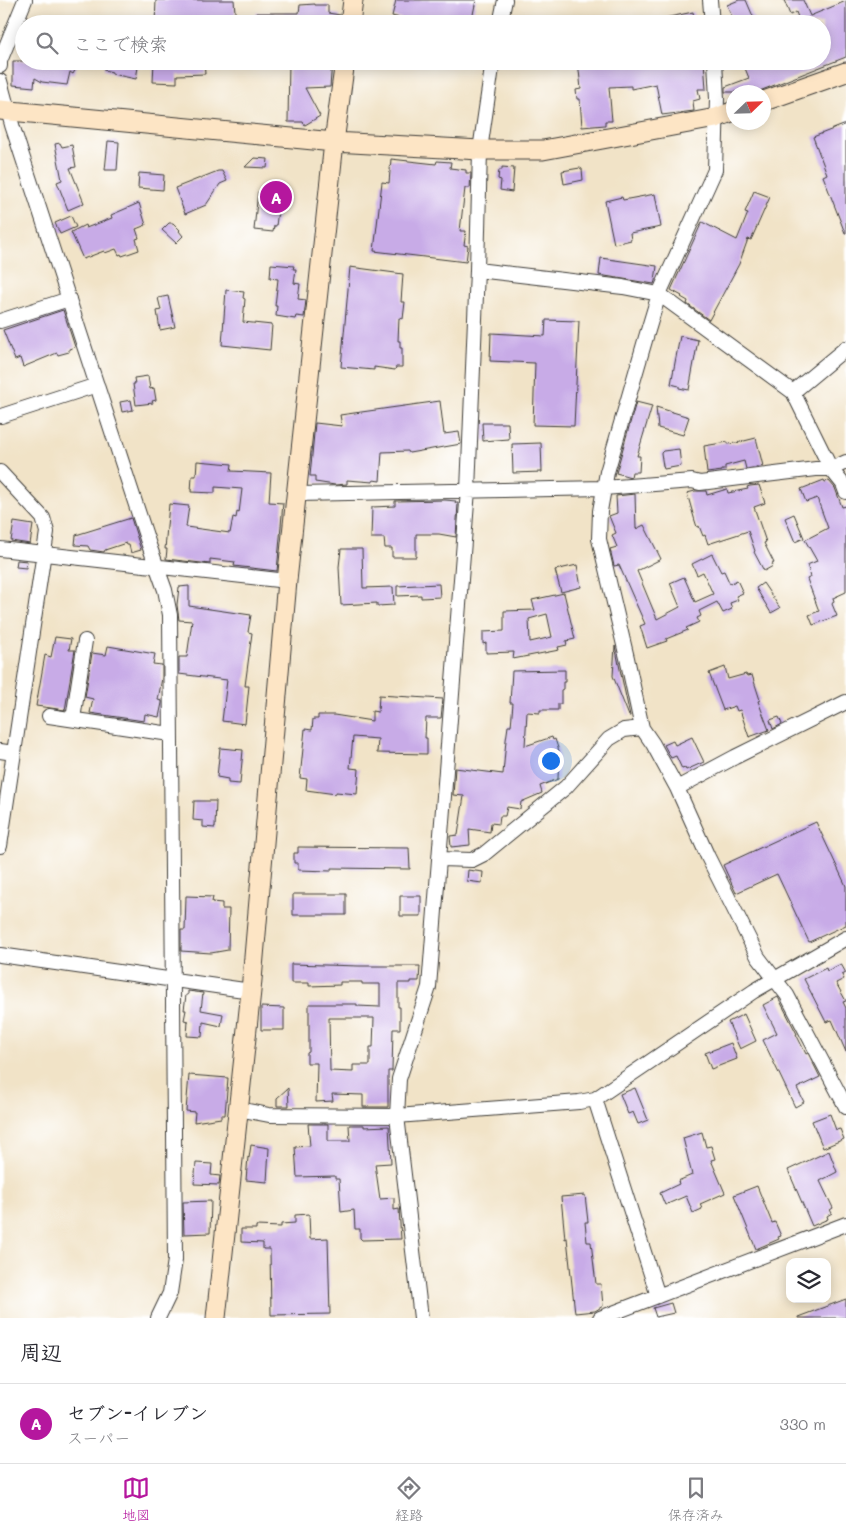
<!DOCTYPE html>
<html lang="ja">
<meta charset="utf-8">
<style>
body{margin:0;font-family:Mali,"Klee One",sans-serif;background:#f2f2f3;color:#2b2b33}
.controls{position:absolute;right:15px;bottom:15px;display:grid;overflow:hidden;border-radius:10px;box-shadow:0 2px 12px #0003}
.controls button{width:45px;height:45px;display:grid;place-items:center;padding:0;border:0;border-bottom:1px solid #e1e1e2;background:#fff;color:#2b2b33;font:25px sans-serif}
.compass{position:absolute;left:726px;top:85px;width:45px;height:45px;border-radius:50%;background:#fff;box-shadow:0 2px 12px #0003;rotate:67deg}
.you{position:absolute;left:550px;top:760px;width:18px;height:18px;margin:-12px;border:4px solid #fff;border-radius:50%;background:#1a73e8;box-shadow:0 0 0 8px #1a73e833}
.badge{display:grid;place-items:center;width:32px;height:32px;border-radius:50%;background:#b5179e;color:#fff;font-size:16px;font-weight:700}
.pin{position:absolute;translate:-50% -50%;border:2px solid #fff;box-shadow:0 1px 5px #0006}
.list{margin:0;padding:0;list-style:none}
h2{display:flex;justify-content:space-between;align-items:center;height:65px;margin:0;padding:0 20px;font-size:21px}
h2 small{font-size:16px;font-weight:400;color:#7c7c81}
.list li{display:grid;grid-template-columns:32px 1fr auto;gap:15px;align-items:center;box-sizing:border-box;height:80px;padding:0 20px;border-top:1px solid #e1e1e2}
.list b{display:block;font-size:19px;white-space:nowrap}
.list p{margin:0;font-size:16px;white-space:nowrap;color:#7c7c81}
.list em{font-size:16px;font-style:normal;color:#7c7c81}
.icon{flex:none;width:28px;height:28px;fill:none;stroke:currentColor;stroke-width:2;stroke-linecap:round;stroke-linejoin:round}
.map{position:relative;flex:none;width:846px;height:1318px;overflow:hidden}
.search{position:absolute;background:#fff;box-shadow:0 2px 12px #0003;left:15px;right:15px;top:15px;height:55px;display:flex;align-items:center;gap:12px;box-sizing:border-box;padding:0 18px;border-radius:28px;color:#7c7c81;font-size:19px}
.sheet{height:145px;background:#fff}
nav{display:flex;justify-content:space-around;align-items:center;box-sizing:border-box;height:70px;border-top:1px solid #e1e1e2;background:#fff;font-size:14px;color:#7c7c81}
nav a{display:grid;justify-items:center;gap:2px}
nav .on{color:#b5179e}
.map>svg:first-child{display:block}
.building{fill:#c8abe7;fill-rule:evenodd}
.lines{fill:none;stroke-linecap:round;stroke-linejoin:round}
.street-casing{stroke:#3c3a36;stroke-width:16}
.secondary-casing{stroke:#3c3a36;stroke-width:21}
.street{stroke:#fff;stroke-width:14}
.secondary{stroke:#fde5c5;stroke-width:19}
</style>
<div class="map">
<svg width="846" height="1318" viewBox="0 0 846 1318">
<rect width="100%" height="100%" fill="#fff"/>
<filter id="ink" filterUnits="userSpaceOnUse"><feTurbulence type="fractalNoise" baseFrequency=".02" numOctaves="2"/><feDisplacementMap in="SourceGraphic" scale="10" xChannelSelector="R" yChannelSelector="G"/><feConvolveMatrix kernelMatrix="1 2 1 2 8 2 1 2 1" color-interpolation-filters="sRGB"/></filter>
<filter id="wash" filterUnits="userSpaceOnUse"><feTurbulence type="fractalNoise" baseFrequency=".0096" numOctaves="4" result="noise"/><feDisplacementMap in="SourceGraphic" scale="20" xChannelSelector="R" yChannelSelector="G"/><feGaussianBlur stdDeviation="1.12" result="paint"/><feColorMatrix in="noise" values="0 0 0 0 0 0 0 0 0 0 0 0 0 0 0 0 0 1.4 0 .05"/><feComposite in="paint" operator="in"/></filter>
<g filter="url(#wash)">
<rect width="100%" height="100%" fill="#f1e3c7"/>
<g id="blocks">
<!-- building -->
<path class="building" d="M156 0H234L236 24H155Z
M396 0H476L471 24H450L427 18 426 24H423L392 16Z
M739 0H746L755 21 749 24H735L727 5Z
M784 0H803L810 16 846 1V57L757 92H725V87L749 78 742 61H822V24H792L799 20 796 12 790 15Z
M315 4V5H328V13L340 15 339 24H257L256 13H299L300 5Z
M693 12 695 24H660V19Z
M13 61H80L73 74 70 72 67 85 42 82 35 78 34 87 13 85Z
M105 61H139L136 79 112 74V72L104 70Z
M154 61H204L205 74 177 75V83L153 82Z
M289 61H332L330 87 305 88 320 116 305 125 303 122H288Z
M578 61H704L706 89H698L700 99 693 101 694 111 662 115 656 84 631 89V86L609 87 612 121H605V125L582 127 580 99H577L576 90 581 89Z
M846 124V233H845L823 176 827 174 813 137Z
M108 141 119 142 117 170H105Z
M60 143 62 147 72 145 76 167 70 168 84 203 68 210 57 182 62 180 55 144Z
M254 158 268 159 267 168 245 167Z
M391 159 436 164 437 161 451 162 450 168 466 170V173H471L470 188H465L460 231H466L464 245 468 246 466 262 374 251 382 182 389 183Z
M502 167 514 168 512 192 500 190 501 180 498 179 499 170H502Z
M580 168 582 169 583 180 564 184 562 171Z
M218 171H222L227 181 220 184 206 205 185 214 175 188Z
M139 173 164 175 163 190 138 188Z
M754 191 770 197 751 240 748 239 739 264 709 320 687 304 688 301 681 297 682 296 671 290 702 222 737 240 748 213 745 212Z
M258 192 280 194 276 226H274L273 232 254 230Z
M655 194 661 227 630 233 631 240 614 244 605 201 622 197 623 200Z
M139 203 146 225 136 229 139 238 136 239 139 250 122 256 121 254 119 255 116 249 105 253 104 251 83 259 71 232 85 225 86 228 112 218 111 215Z
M71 216 76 227 60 234 55 223Z
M169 223H173L180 230 179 231 183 236 176 243 162 230Z
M601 258 657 266 655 281 654 284 599 275Z
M271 264 294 266 293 269H296L294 283 300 284 298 299 306 300 304 317 296 316 295 319 276 316 277 306H275L278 279 270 278Z
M350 267 403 274 401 302H405L403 319 399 318 398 341H400V348H402V367H396L395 370 374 367V370L341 367Z
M226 290 244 292 243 298 245 299 243 322 272 325 270 350 222 345Z
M168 296 175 327 160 330 157 311 161 310 158 298Z
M63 310 75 347 69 349V352L58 355 57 353 23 367 20 358 15 360 3 330Z
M546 320 579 321 574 426 533 425 535 363 490 361 491 333 545 336Z
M680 336 698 340 689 390 679 388V386L671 384Z
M148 376 150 389 154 388 156 400 152 401 153 403 136 405 133 384H135L134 378Z
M131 400 133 410 122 412 120 402Z
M440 401 444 434 459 432 461 444 409 453 408 451 382 452 380 481 373 480V482L347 480V484L335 485 315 482V476H310L315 423 342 426 340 415Z
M636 402 652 406 637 456H640L639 472H632L631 477 616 473Z
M656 407 689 417 683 435 658 428Z
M482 423H508L509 439 483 441Z
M756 438 763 466 746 469 744 461 725 466V470H722V471L707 473 704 446 728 442V444L736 443Z
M541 443 542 472 513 473 512 444Z
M679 449 681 466 664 469 663 466 661 453 663 451Z
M197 461 232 464 231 471 271 473 269 502 283 503 277 571 234 566 235 562 210 559V564L166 559 167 549H165L169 504 189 506 186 527 230 533 233 517 236 518 237 512 239 513 242 489 215 487V493L191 492 192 476H196Z
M824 480 825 482 829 481 835 488 842 507 846 506V592L833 598 834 601 832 604 837 616 813 625 809 615 819 611 807 579 811 577 807 565 817 561 805 540 828 528 817 498 806 502 801 489Z
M759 485 765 503 754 507 766 542 764 543 774 563 772 564 773 566 764 571 754 552 755 551 748 531 708 544 705 535 703 536 699 526 697 527 695 521 687 493 695 491H706L707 495 727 489 728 493 748 489 747 487 750 486Z
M635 494 636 529 644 525 661 559 637 571 657 619 680 607 670 583 684 577 695 602 713 594 703 572 697 575 692 564 712 554 721 572 724 571 730 584 737 580 743 593 736 596 738 600 730 603 732 609 723 613 717 602 699 611 701 616 697 618 699 622 686 628 688 630 666 639 667 641 647 648 640 626 645 624 619 565 614 566 610 549 617 547 612 535 616 533 609 516 617 513 616 496Z
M445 500 456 501 455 503H458L456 537 439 534H416V557H392V548H385L384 538H371L372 507 395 506V501Z
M794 514 804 538 795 542 785 518Z
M131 518 141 550 131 553 129 545H127L126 543 105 550 104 552 90 550 88 546 75 545 76 535Z
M14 522 33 525 30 544 11 541Z
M341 549H362L363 588 393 587 394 605 377 606V603L341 605 339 567Z
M17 560 27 561 26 568 16 567Z
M577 565 581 587 561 592 555 570Z
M763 583 780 608 771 613 756 588Z
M439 584 440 597 421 598V595L397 596V586Z
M189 586V606L251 615 248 632 252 633 245 686H249L245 724 222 721 227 680 179 674V657H187L192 621 179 620 177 605 179 587Z
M564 593 575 639 566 641 567 645 558 647 559 650 513 659 514 652 486 653V643L483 644V632L504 631V611L535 610 532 600ZM547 614 552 637 530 642 529 619Z
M55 637 71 639 69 650H75L65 710 36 706 45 655 51 657Z
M108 646 155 654 153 664 162 665V678L158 700 162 701V703L159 717 145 714 144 721 90 713 93 699 85 697 92 653 106 655Z
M615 646 630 716H629L613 676Z
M725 667 728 679 746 674 747 676 752 675 760 700 758 701 769 730 749 737 740 710 737 711 735 706 723 710 709 673Z
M565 670V682H563V689L561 690V704H558V710H540V713L527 712 525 746 552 737 553 740 555 739 559 751 558 779 540 786 542 793 521 802 520 809 507 807 505 816H500L499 824 491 823 490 832 469 829 470 845 451 847 450 836 458 835 464 796 453 795 455 768 503 774 506 740 508 726H511L513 703H510L512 671Z
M379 695 443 699 441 718H426L425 738H427V754L377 753 378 739 353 737 350 768 359 769 357 794 336 792V794L306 790 307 779 300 778 305 729 312 730 313 719H318V715H334L372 721V711L378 712Z
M779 717 782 724 773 729 770 720Z
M692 737 704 762 686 770 685 768 682 769 676 756 671 758 664 745 673 741 675 745Z
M220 748 243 750 240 784 228 783V779L217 777Z
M194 801H216L215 828 203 827V821L193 820Z
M816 822 846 886V925L809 942 777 874 736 893 723 865Z
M298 847 409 848 410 869 331 868V871L298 870V863H294V853H298Z
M468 870 483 872 482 883 467 881Z
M293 894H346V915H293Z
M186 896 213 897 212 902 222 903V909H229L228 950 211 953 181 951V930H185Z
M400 896H421V916H400Z
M291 964 359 966H420L419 981H411V983H398V1007H400V1029H393L392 1071H388V1107H363V1095L332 1094 333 1101 316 1102 317 1063H307V1053L309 1052V1004H357V1006L380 1007V984H362V982H340V985L309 986V983H291ZM329 1018H374L373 1047H370V1065H353V1072L330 1071Z
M841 964 846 973 842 975 844 979 836 983 846 1001 843 1002 846 1008V1052L832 1020 826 1022 804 979 826 968 827 971Z
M188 991 203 993 201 1010 223 1014 221 1026 203 1022 202 1037 187 1036 188 1021 184 1020 186 1010H184L186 995H188Z
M778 997 797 1034H796L806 1054 808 1053 820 1077 797 1088 804 1102 795 1107 763 1040 777 1033 763 1005Z
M261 1007 284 1008V1030H261Z
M744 1014 756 1041 740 1049 728 1022Z
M731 1043 737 1059 711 1069 705 1053Z
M189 1075 228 1078 225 1115H221V1118L194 1122 195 1112 186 1111Z
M288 1088 289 1106H277V1098Z
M635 1088 648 1120 638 1124 633 1112 628 1114 620 1094Z
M830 1114 836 1130 840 1129 844 1139 823 1148 812 1121Z
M308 1124H328V1141H350L349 1125H364V1127L389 1126 391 1163 375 1164 380 1199 394 1198V1210L399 1209 401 1239 362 1240 360 1238V1229H355L354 1210 341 1212 339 1179H335V1176L297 1177 295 1147 310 1146Z
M702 1132 706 1147 711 1146 715 1159 711 1160 725 1193 700 1204 702 1209 693 1213 686 1196 665 1205 660 1193 679 1184 678 1181 692 1175 683 1138Z
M251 1145 269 1148 267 1182 246 1180 248 1157 249 1158Z
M829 1151 837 1172 820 1181 833 1208 830 1210 832 1213 827 1216 828 1219 812 1226 788 1170Z
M196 1163 212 1164 211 1175 220 1176 219 1185 194 1184Z
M757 1186 772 1223 775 1222 781 1236 778 1237 779 1239 756 1249 734 1195Z
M585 1195 588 1222H585L587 1242H591L596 1284H601L603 1306 595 1311 575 1313 567 1238 565 1239 561 1197Z
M211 1201 210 1233 184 1234 183 1202Z
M309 1214 310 1239 328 1238 330 1314 271 1315 270 1249H263V1243L241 1242V1229H256V1226L281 1227V1224L295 1223V1215Z
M846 1299V1318H798V1317Z
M671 1303 674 1313 656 1317 653 1308Z"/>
</g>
</g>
<g filter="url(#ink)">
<use href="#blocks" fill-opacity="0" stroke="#3c3a36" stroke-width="1"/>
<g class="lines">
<defs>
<path id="street" d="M710 0 712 24
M500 24 505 0
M715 61 717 99 715 170 659 294 646 337 607 472 600 511 599 539 627 658 642 728 653 744 677 788 708 857 758 957 787 995 846 1107
M0 66V61L25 0
M0 81 12 125 149 545 165 590 170 615 175 1260 170 1293 158 1318
M477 270 623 287 659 294 793 392 831 469 843 484 846 492
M0 321 69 299
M793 392 846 348
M1 416 97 385
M0 472 43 518 47 532 0 846
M297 494 604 488 692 481 700 483 816 469H831L846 462
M0 549 287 581
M49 716 170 734
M73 719 85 641
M0 751 14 753
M677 788 735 757 846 702
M440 859 472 860 484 854 566 787 609 739 624 730 642 728
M0 955 251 991
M595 1099 658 1296
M238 1109 269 1115 397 1116 579 1102 595 1099 754 991 846 938
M421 1318 397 1116 399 1079 429 987 468 490 477 270 480 150 493 61
M600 1318 846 1224"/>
<path id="secondary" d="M350 24 353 0
M764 101 846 72
M0 110 334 142 480 150H543L716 118 734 111
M216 1318 251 991 287 581 334 142 345 61"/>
</defs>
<!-- street casing -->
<use href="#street" class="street-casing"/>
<!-- secondary casing -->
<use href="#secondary" class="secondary-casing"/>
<!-- street -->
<use href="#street" class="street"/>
<!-- secondary -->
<use href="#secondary" class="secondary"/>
</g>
</g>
</svg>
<div class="controls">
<button><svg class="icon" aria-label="layers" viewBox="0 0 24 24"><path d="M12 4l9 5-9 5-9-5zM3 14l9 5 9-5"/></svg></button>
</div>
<svg class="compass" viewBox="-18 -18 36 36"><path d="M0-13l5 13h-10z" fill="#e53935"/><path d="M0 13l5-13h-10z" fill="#7c7c81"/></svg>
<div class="you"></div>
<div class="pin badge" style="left:276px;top:197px">A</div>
<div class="search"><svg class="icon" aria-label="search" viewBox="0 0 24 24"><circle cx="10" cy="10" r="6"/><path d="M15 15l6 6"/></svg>ここで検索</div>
</div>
<section class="sheet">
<h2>周辺<small></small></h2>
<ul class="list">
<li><span class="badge">A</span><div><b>セブン-イレブン</b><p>スーパー</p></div><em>330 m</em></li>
</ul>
</section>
<nav>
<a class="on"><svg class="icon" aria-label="map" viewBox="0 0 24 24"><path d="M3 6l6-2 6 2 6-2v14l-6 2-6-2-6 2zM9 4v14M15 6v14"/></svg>地図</a>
<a><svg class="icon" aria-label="directions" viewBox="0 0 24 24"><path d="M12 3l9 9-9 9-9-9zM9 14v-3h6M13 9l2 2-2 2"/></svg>経路</a>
<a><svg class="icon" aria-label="saved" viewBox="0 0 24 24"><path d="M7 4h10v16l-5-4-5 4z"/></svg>保存済み</a>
</nav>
